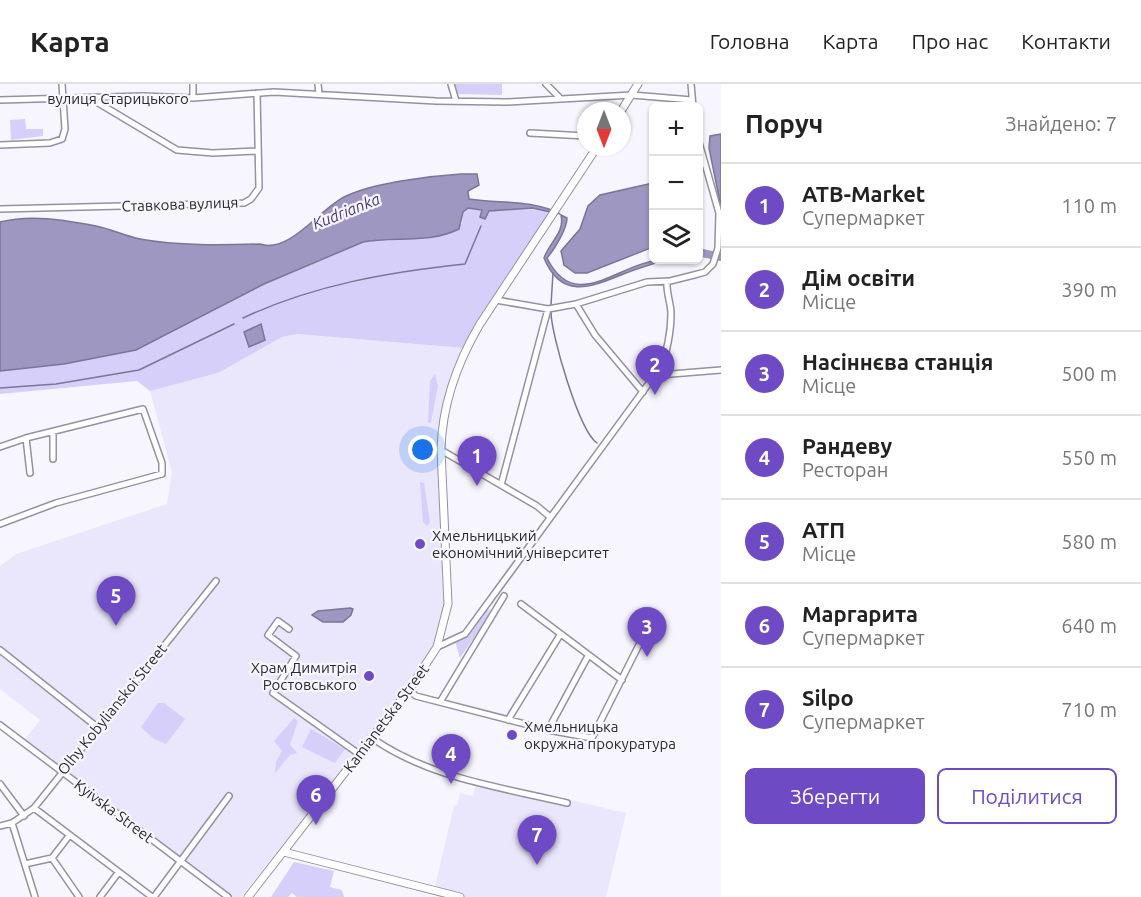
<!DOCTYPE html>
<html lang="uk">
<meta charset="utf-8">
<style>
body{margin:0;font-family:Ubuntu,sans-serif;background:#f2f2f2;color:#222}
.controls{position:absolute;right:18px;top:18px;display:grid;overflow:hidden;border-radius:9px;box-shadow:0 2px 4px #0004}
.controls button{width:54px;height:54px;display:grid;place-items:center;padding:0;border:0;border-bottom:2px solid #e0e0e0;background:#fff;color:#222;font:30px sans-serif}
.compass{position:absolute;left:577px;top:18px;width:54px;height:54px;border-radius:50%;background:#fff;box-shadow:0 2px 4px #0004;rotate:180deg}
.you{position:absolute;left:423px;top:366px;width:21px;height:21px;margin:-15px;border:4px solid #fff;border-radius:50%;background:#1a73e8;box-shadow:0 0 0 9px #1a73e833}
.badge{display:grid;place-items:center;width:39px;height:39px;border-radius:50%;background:#6e4bc4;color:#fff;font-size:20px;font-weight:700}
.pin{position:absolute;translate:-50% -50px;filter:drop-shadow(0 2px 3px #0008)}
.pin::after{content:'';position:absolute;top:32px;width:21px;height:18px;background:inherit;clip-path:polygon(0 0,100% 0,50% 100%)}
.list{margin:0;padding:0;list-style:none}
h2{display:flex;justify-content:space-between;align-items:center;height:78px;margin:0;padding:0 24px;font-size:26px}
h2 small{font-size:20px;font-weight:400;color:#767676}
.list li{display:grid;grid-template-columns:39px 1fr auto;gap:18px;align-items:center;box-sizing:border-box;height:84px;padding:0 24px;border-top:2px solid #e0e0e0}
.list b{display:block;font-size:22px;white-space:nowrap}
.list p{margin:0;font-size:20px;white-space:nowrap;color:#767676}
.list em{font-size:20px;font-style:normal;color:#767676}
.actions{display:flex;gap:12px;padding:18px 24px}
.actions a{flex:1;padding:14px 0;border:2px solid #6e4bc4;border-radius:9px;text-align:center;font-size:21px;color:#6e4bc4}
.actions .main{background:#6e4bc4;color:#fff}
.icon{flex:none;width:33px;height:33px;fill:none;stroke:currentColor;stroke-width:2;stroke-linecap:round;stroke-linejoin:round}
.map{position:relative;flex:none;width:721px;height:813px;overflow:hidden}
header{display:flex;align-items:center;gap:36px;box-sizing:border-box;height:84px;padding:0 30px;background:#fff;border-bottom:2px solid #e0e0e0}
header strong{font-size:28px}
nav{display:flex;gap:33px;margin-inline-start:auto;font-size:21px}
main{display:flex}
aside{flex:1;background:#fff}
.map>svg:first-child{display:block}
.built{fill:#eae7fc}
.green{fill:#d5cffa}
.water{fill:#9d97c1;stroke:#7a7696;stroke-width:1.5}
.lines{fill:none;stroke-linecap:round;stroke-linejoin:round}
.stream{stroke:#7a7696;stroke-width:1.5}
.river{stroke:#9d97c1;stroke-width:8}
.minor-casing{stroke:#9391a2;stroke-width:8}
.major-casing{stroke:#9391a2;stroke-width:9}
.minor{stroke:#fff;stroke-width:5}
.major{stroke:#fff;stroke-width:7}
.poi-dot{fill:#6e4bc4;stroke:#f7f6fe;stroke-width:2}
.labels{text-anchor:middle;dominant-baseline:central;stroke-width:4.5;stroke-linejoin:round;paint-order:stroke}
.street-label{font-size:15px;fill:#2a2930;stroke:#f7f6fe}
.poi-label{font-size:15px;fill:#2a2930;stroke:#f7f6fe;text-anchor:start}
.water-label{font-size:16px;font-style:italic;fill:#45386f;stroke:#f7f6fe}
</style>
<header>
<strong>Карта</strong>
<nav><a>Головна</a><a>Карта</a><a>Про нас</a><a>Контакти</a></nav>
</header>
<main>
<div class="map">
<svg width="721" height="813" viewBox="0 0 721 813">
<rect width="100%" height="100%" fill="#f7f6fe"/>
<!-- built -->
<path class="built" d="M297 250 464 264 440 340 446 520 435 562 408 605 241 813H228L25 655 40 636 0 605V482L16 470 167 420 172 389 150 307 218 289 282 253Z
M477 694 626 729 606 813H460L434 807 454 721 457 722 460 709 473 712Z"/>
<!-- green -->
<path class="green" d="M454 0H502V11L457 10Z
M25 35 26 45H43V52L11 56 10 36Z
M468 124 480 126 487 131C493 120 540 125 551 129L464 264 297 250 282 253 218 289 150 307 137 297 0 310V287L161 254 264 200 363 158 380 154 416 155 462 140 463 128Z
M435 290 438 302 431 338 428 339 430 297Z
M420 398 424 399 430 438 427 442 423 438Z
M490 525 487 535 460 574 455 557 486 526Z
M158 619H164L185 635 166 660 154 655 141 643Z
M294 634 298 637 290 661 297 669 290 671 275 689 276 678 282 667 274 657Z
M311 645 345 665 335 679 302 663Z
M294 778 334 787 330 803 342 806 344 813H297L292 809 288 813H271Z"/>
<!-- water -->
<path class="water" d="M721 50V123L709 64 710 52Z
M461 90H477L479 101 468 107 469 115C501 120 531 115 560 130L532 124 489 127 485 135 480 133 482 126 468 124 463 128 459 145C429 160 394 152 363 158L264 200 136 266 64 280 0 287V138C31 130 64 136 96 142 111 145 125 152 140 155 179 162 220 161 260 160 289 170 319 126 344 113 372 99 429 92 461 90Z
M653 99V163L587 189H575L564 181 561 167 580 145 588 122 600 111Z
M561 131 567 134C567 145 554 166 547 174 576 233 621 175 665 176 650 181 636 185 621 191 589 204 561 215 544 174 550 157 565 149 561 131Z
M261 240 265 256 249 263 244 248Z
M350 524 353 525 351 531 343 538H323L312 531 318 527Z"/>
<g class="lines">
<!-- stream -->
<path class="stream" d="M551 221 553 189
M551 228C551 250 579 347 597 359
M243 234C313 201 389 188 465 180L481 142
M0 304 56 300 139 286 234 240"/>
<!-- river -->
<path class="river" d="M698 168 721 173"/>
<defs>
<path id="minor" d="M193 0V14
M318 0 319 10
M451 0 456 17
M546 0 559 13
M691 0 693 22
M90 14 177 66 213 69 258 67
M0 16 143 12 193 14 274 8 436 17 507 18 632 11 692 16
M530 49 586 52
M0 61 50 59 62 55 65 45 62 0
M0 125 244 119 251 115 259 104 257 9
M496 216 548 225 576 220 595 251 643 308
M576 220 647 198 670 197 694 191 705 188 713 180 718 164 719 129 698 55
M659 291 721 286
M53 348V375
M26 354 30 389
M0 363 26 354 143 325 162 379V390L56 419 0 440
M441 366 537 422 549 432
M501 401 548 225
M521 520 622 596
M289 545 278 537 268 551 296 572 273 609 359 670
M437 563 465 550 652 295 659 291C666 271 671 252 671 230 671 219 666 209 667 197
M0 566 97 643
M409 606 416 612 548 646 592 654 646 547
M440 618 504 512
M508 636 560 551
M0 641 228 813
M548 646 588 572
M372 654C429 694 500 703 567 719
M0 700 24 732
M34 724 152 813
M12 739 35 813
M0 742 12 739 34 724 216 497
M52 774 79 813
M25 780 52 774 69 752
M100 813 118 789
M154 813 229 712"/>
<path id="major" d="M621 27 638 0
M284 768 460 813
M248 813 409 606 437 563 448 520 441 366C442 321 457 279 480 240L597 63"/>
</defs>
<!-- minor casing -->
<use href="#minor" class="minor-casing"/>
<!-- major casing -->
<use href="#major" class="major-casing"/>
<!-- minor -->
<use href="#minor" class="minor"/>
<!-- major -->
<use href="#major" class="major"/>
</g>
<!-- markers -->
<g class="poi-dot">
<circle cx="420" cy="460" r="6"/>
<circle cx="369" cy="592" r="6"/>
<circle cx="512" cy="651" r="6"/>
</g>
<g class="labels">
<!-- street labels -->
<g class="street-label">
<text x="118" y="14">вулиця Старицького</text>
<text transform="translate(180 120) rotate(-2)">Ставкова вулиця</text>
<text transform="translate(112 625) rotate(-51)">Olhy Kobylianskoi Street</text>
<text transform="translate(386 634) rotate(-53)">Kamianetska Street</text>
<text transform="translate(114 727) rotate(37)">Kyivska Street</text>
</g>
<!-- poi labels -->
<g class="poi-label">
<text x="432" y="451">Хмельницький<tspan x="432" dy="17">економічний університет</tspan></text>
<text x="357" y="583" text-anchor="end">Храм Димитрія<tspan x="357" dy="17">Ростовського</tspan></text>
<text x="524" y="642">Хмельницька<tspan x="524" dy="17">окружна прокуратура</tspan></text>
</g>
<!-- water labels -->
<g class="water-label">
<text transform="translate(346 127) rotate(-22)">Kudrianka</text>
</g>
</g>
</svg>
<div class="controls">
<button>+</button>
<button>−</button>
<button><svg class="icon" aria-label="layers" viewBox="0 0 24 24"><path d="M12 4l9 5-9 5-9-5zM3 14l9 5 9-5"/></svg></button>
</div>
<svg class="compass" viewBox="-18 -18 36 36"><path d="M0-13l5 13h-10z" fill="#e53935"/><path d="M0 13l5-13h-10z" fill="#767676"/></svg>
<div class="you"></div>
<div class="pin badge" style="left:477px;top:402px">1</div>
<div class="pin badge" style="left:655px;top:311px">2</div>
<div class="pin badge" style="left:647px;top:573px">3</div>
<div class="pin badge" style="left:451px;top:700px">4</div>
<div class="pin badge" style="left:116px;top:542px">5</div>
<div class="pin badge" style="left:316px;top:741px">6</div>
<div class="pin badge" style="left:537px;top:781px">7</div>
</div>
<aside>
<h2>Поруч<small>Знайдено: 7</small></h2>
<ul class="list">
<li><span class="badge">1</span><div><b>ATB-Market</b><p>Супермаркет</p></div><em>110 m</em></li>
<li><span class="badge">2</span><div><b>Дім освіти</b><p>Місце</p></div><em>390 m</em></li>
<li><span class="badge">3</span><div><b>Насіннєва станція</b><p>Місце</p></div><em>500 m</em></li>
<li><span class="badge">4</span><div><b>Рандеву</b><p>Ресторан</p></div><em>550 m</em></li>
<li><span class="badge">5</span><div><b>АТП</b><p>Місце</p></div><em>580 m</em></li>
<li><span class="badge">6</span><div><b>Маргарита</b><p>Супермаркет</p></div><em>640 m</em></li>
<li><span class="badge">7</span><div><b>Silpo</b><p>Супермаркет</p></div><em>710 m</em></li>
</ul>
<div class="actions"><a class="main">Зберегти</a><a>Поділитися</a></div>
</aside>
</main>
